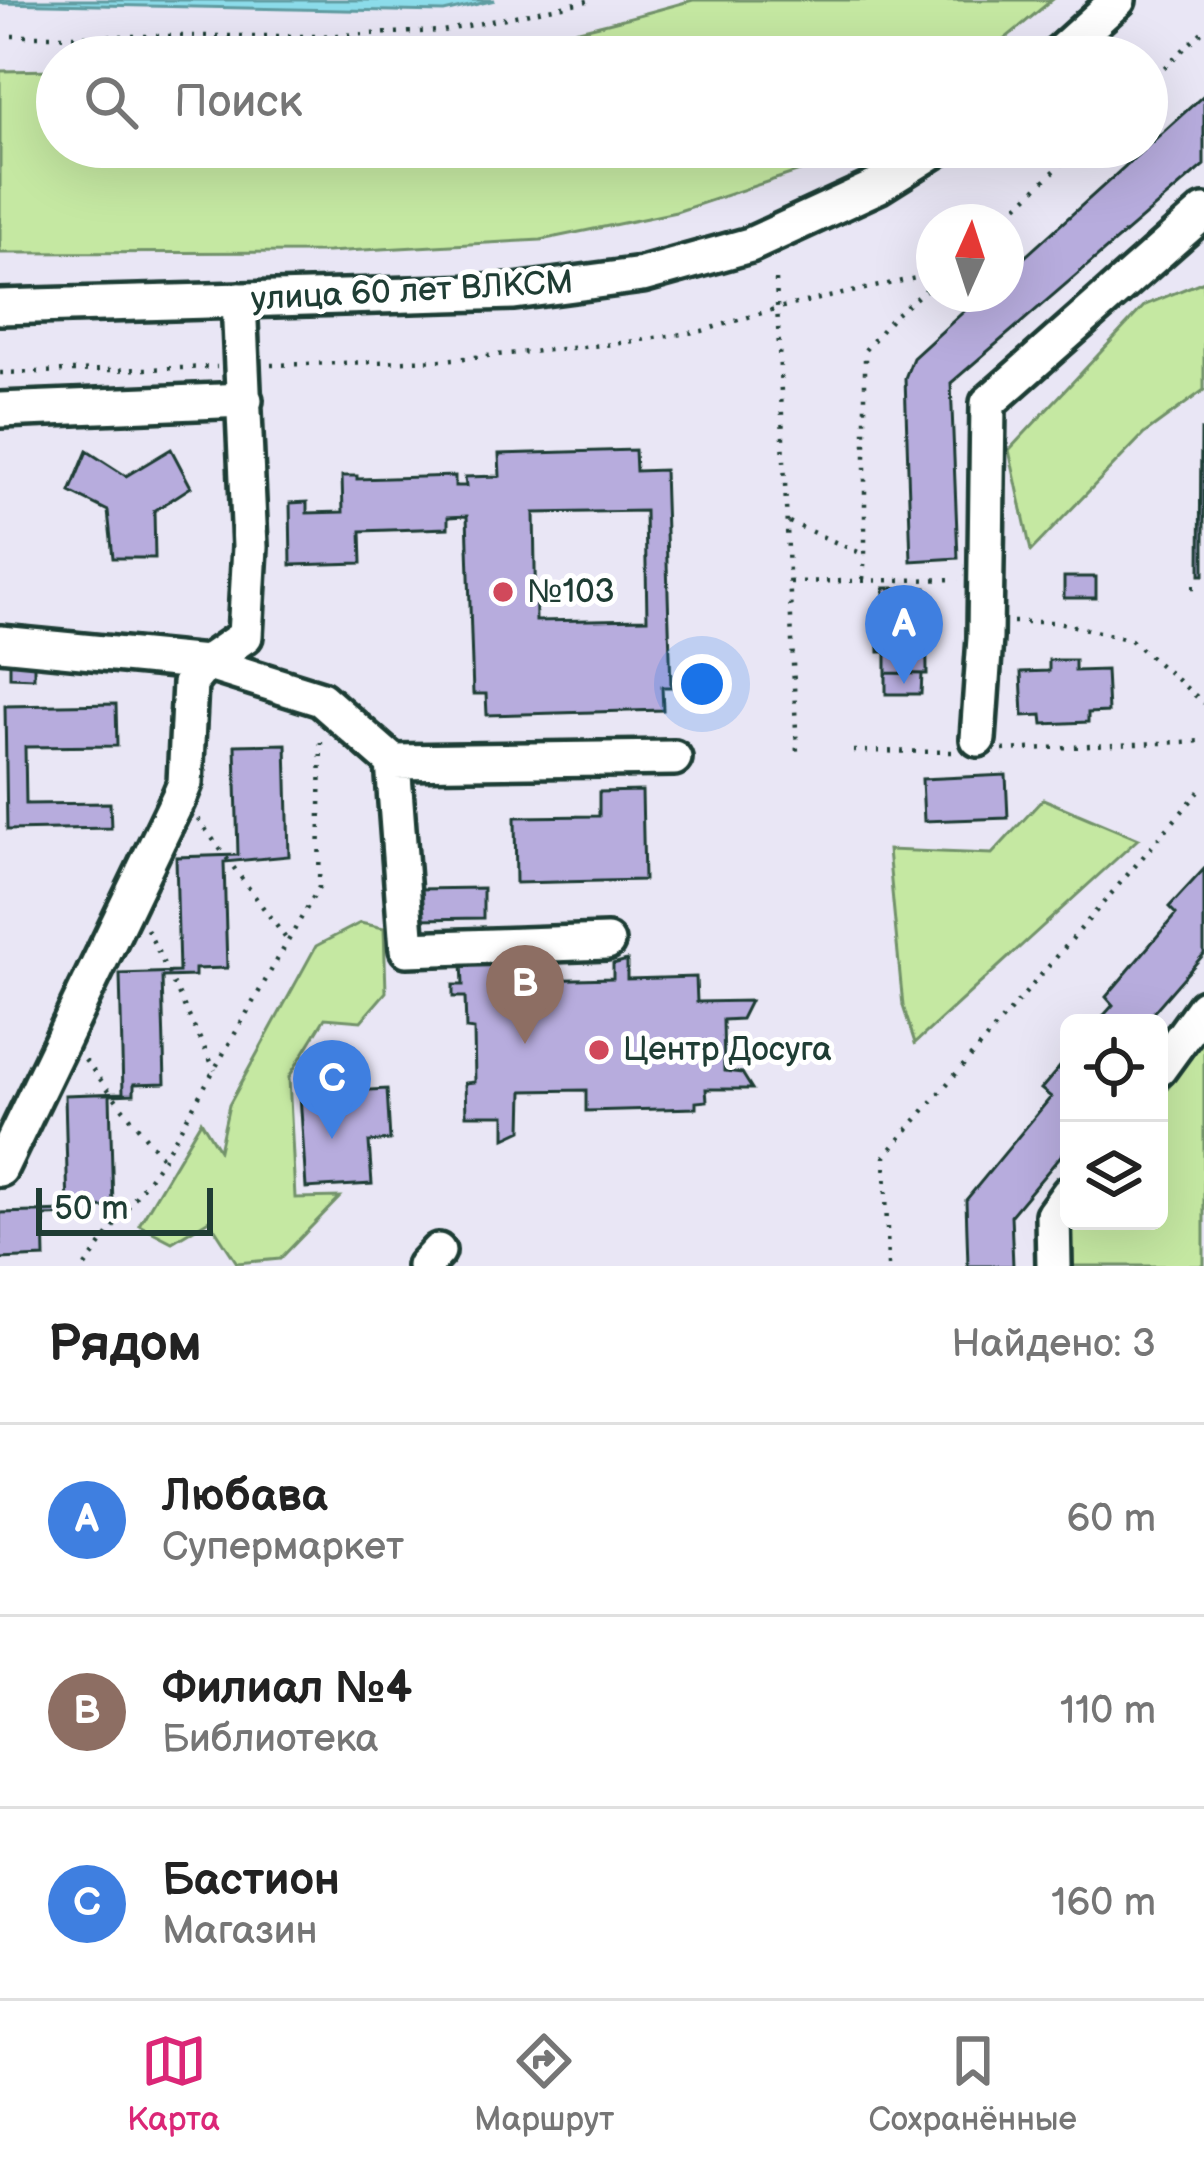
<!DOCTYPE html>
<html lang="ru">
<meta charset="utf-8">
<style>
body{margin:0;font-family:"Balsamiq Sans",sans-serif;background:#f6f6f6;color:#222}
.controls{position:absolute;right:36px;bottom:36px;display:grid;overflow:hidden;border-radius:18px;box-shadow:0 12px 48px #0002}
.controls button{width:108px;height:108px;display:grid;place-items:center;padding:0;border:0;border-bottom:3px solid #e0e0e0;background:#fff;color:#222;font:60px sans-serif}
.compass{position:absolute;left:916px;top:204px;width:108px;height:108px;border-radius:50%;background:#fff;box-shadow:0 12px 48px #0002;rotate:3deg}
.scale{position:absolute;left:36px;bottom:30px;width:177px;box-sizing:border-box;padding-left:12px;border:6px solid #1f3d34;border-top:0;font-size:33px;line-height:42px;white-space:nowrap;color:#1f3d34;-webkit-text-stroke:9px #fff;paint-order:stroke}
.you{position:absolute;left:702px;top:684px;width:42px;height:42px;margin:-30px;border:9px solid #fff;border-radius:50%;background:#1a73e8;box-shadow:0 0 0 18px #1a73e833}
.badge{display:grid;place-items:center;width:78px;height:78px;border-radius:50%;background:#db2777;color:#fff;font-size:39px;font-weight:700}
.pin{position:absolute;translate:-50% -99px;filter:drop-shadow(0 3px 6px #0008)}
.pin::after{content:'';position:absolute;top:63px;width:42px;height:36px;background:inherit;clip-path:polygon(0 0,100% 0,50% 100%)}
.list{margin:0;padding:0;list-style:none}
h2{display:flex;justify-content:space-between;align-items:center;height:156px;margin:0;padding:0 48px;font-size:51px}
h2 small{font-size:39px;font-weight:400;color:#767676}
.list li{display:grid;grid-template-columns:78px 1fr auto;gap:36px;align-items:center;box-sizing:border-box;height:192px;padding:0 48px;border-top:3px solid #e0e0e0}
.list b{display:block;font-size:45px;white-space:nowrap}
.list p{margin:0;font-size:39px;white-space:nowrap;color:#767676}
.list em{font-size:39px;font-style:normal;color:#767676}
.icon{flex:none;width:66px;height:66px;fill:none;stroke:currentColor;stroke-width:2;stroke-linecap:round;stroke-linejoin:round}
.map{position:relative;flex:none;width:1204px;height:1266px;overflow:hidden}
.search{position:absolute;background:#fff;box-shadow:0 12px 48px #0002;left:36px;right:36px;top:36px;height:132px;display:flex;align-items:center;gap:30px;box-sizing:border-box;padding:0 42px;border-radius:66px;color:#767676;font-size:45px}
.sheet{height:732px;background:#fff}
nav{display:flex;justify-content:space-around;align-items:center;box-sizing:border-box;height:168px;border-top:3px solid #e0e0e0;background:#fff;font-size:33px;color:#767676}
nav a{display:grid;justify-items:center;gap:6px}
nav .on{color:#db2777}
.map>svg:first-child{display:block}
.green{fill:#c5e8a2;stroke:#72926b;stroke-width:3}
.water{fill:#8cdcea;stroke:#609ca1;stroke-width:3}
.building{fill:#b7acdd;stroke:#1f3d34;stroke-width:3;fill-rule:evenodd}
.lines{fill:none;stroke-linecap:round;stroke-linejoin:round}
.minor-casing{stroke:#1f3d34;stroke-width:42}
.path{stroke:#1f3d34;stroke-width:4.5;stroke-dasharray:3 9;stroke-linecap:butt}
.minor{stroke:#fff;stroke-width:33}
.poi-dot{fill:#d1495b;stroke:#fff;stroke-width:4.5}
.labels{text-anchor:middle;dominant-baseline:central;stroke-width:10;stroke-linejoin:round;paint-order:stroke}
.street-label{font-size:33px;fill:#1f3d34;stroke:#fff}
.poi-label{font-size:33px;fill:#1f3d34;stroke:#fff;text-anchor:start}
</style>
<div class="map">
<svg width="1204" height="1266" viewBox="0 0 1204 1266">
<rect width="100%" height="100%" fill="#e9e6f5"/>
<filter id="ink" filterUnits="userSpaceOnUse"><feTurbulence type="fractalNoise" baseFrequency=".00833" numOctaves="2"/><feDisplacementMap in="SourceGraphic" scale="24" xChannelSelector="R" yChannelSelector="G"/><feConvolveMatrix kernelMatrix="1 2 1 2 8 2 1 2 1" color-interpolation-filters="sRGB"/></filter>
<g filter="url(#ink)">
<!-- green -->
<path class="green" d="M693 0H1052L983 57H401C500 52 598 27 693 0Z
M57 70V147H853L836 159 676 212 541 240 328 252 0 253V71Z
M1204 281V390L1144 434 1031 551 1009 450 1145 305Z
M1043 799 1138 839 915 1043 903 1006 888 850 992 854Z
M360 923 384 928 386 992 361 1021 325 1018 289 1077 295 1198 340 1197 280 1259 237 1263 209 1220 172 1242 139 1225 201 1121 219 1150 229 1105 316 946Z
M1204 1040V1266H1071L1072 1221H1159V1100Z"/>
<!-- water -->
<path class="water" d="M0 0H495L444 12 0 3Z"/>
<!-- building -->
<path class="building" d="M1204 95V165L951 383 958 558 911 561 905 378 913 358 983 294H1006V274Z
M1201 431 1204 432V575H1200Z
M171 449 191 487 154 511 155 558H113L108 511 70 492 87 451 126 476Z
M635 450 636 471 664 470 671 687H662L663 710 487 715 486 694H473L467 516 448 517V528L361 531 362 563 291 565 290 503 307 502V513L343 512 342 476H357V479L455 476V486H466L465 477 500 476 499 454ZM645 511 647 619 536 621 534 513Z
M1064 577H1096V598H1064Z
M884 588H926L927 674 886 673V652H879L878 609 884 608Z
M1049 660H1075V671L1106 670 1108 712 1088 713V722L1043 724 1042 715 1023 716 1021 672 1049 671Z
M10 663H34V678L10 677Z
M886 673 922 674 921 694H886Z
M116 704 117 746 25 747 26 804 110 803 111 828 7 830 5 706Z
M286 744 289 856 224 862 227 968 195 969V976L162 977 165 1083 134 1084V1094L110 1095 113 1207 79 1208 80 1215 44 1216 45 1257 0 1259V1213L68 1211 65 1095 123 1093 120 974 179 972 176 857 238 855 235 745Z
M1006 775 1008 818 924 821 922 779Z
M642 791 644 880 516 883 515 817 599 816V792Z
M1204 869V954L1144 1023H1097L1113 1005 1106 997 1176 914 1169 907Z
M483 888V918L417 919V889Z
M627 960V979L696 977 697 1002 750 1001 741 1019 723 1020 724 1071 742 1073 752 1089H706L707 1101 696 1102V1108L586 1111V1090L523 1091 522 1130 505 1138V1115H466L465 1083 475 1082 474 1030 466 1029 465 997H453V985H463L462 962 499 961 500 981 613 978V964Z
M1069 1056V1146L1011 1215 1013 1266H968L966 1200 1051 1097 1041 1089Z
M387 1089 390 1140 369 1142 372 1184 306 1188 300 1094Z"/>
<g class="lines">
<defs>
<path id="minor" d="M1055 57 1118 0
M0 307 514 292 642 275 750 245 878 186 940 147
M0 410 245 400
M0 643 206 663 321 699 393 762 407 949 607 942
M978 739 985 638 988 403 1204 212
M393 762 674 758
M1159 1069 1204 1007
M0 1169 180 795 185 783 190 683 206 663 245 636 250 547 239 300
M424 1266 438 1251
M1054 1266 1053 1215 1069 1193"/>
</defs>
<!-- minor casing -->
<use href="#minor" class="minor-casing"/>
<!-- path -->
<path class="path" d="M0 36H315L443 31 592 0
M1147 84 1204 30
M1000 222 1080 147
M776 280 797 753
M271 365 444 360 614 344 702 331 778 308 934 274
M0 373 217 367
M789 522 865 555V350L894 316 934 283
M863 579 865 555
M790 582 958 579
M1192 587H1204
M1013 622H1058L1131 640 1204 703
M1003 750 1204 741
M853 751 956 752
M198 819 287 940
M147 929 215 1070
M85 1060 163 1159
M85 1266 163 1159 319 887 321 735
M888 1266 885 1156 1204 786"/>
<!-- minor -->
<use href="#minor" class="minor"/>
</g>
</g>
<!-- markers -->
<g class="poi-dot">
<circle cx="503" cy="592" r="12"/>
<circle cx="599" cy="1050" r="12"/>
</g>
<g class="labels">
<!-- street labels -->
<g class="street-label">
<text transform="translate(412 291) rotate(-3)">улица 60 лет ВЛКСМ</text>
</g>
<!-- poi labels -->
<g class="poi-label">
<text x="527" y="592">№103</text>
<text x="623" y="1050">Центр Досуга</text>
</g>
</g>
</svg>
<div class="controls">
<button><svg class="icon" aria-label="locate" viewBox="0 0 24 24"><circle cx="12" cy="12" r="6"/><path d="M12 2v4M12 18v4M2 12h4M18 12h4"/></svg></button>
<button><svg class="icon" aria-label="layers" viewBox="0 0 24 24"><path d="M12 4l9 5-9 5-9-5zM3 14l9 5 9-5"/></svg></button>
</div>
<svg class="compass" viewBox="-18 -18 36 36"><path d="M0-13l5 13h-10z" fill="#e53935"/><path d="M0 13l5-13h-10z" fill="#767676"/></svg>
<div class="scale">50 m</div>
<div class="you"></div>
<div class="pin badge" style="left:904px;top:684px;background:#3f7fe0">A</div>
<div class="pin badge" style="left:525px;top:1044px;background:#8d6e63">B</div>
<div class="pin badge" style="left:332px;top:1139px;background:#3f7fe0">C</div>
<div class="search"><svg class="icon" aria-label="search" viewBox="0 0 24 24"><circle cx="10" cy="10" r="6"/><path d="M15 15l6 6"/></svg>Поиск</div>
</div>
<section class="sheet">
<h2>Рядом<small>Найдено: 3</small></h2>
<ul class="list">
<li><span class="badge" style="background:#3f7fe0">A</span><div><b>Любава</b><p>Супермаркет</p></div><em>60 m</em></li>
<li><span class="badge" style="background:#8d6e63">B</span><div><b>Филиал №4</b><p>Библиотека</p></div><em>110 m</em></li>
<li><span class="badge" style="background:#3f7fe0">C</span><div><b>Бастион</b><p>Магазин</p></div><em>160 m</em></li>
</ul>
</section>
<nav>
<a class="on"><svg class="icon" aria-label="map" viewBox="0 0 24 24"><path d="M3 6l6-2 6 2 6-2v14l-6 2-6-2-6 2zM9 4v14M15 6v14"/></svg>Карта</a>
<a><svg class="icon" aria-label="directions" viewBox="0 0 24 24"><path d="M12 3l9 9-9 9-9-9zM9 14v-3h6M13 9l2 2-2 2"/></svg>Маршрут</a>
<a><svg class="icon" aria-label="saved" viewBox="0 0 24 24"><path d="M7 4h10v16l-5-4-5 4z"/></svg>Сохранённые</a>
</nav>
